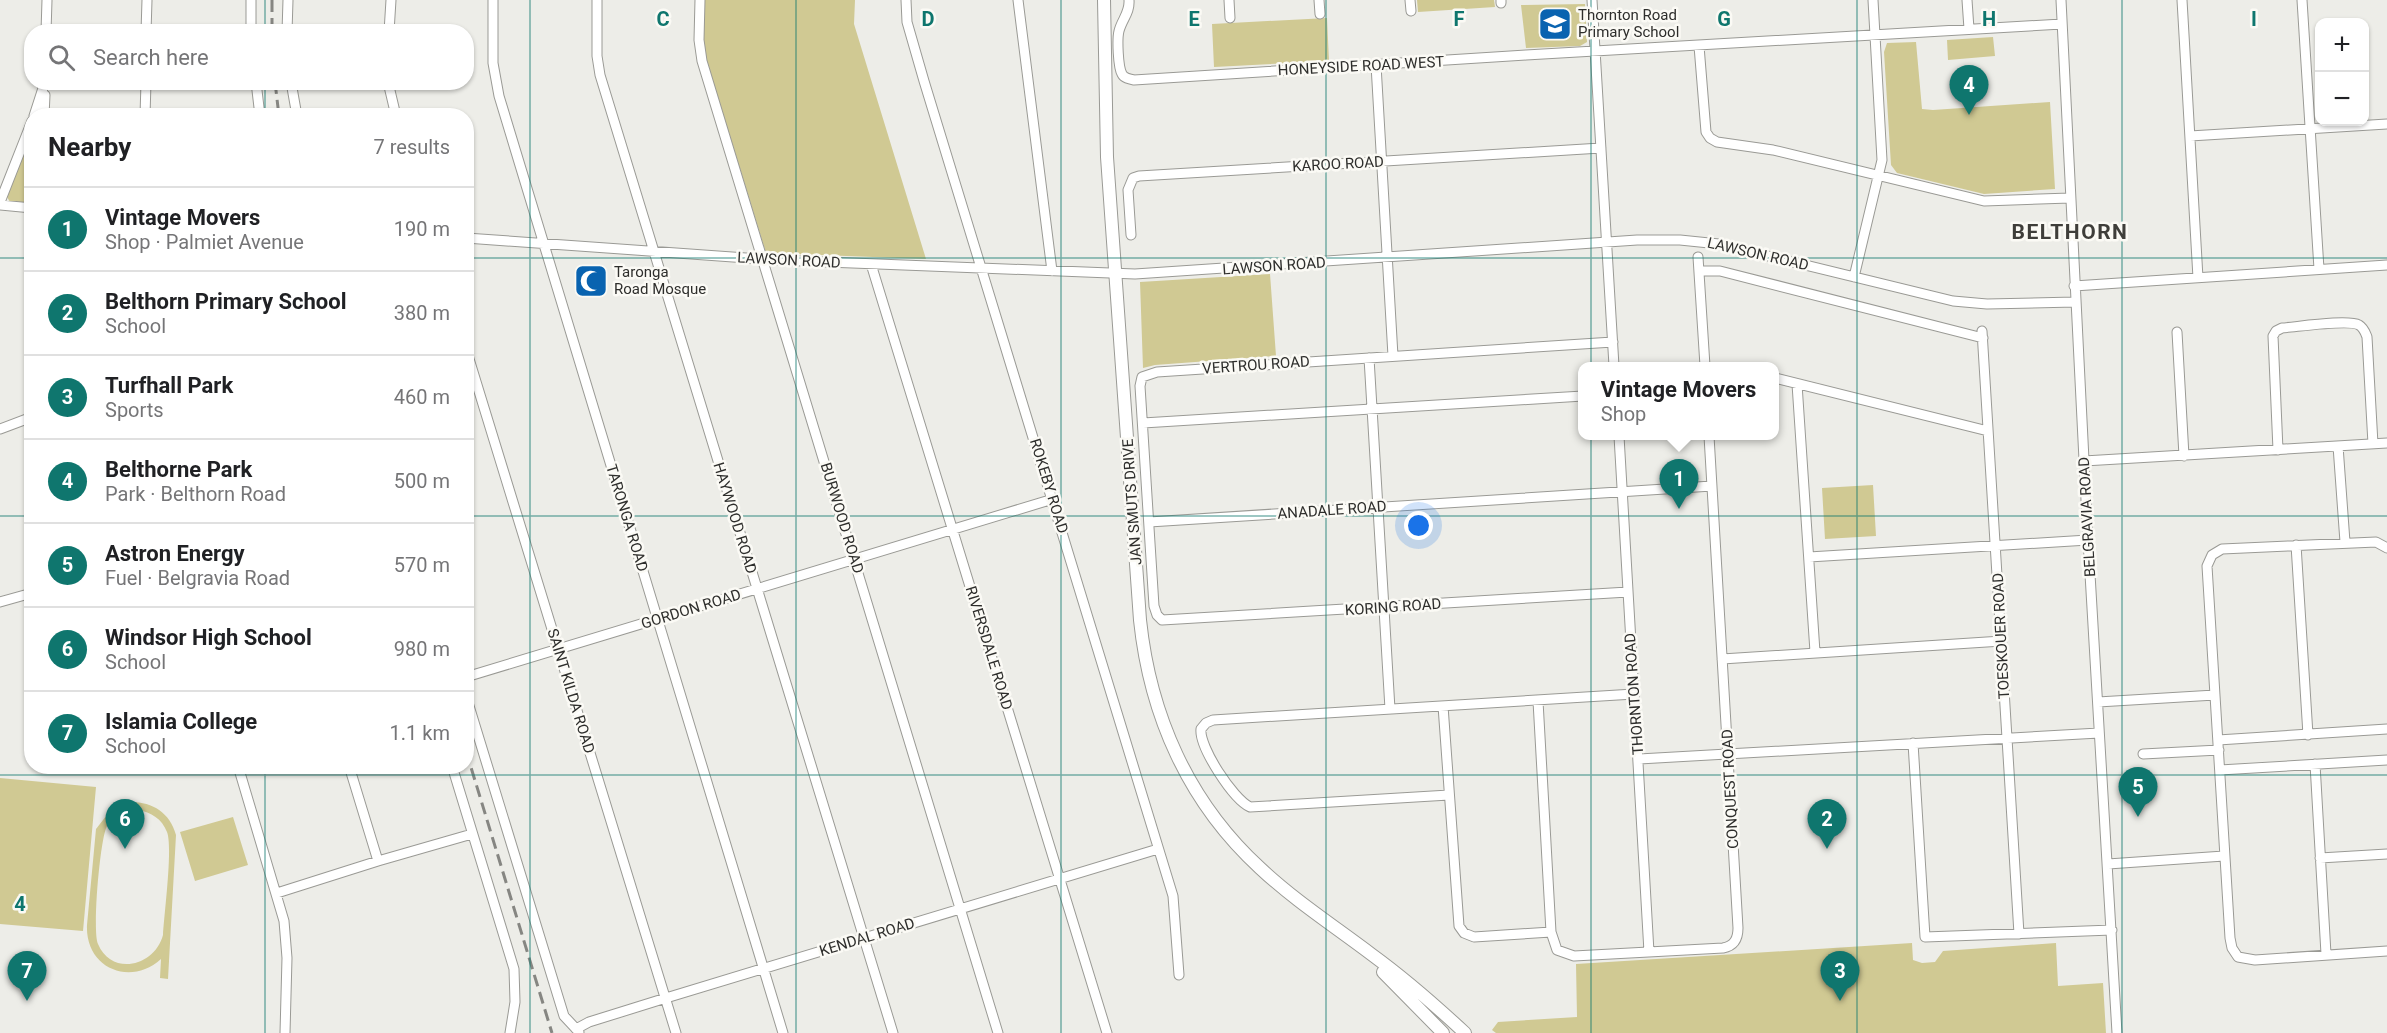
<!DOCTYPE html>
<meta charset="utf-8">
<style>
body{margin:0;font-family:Roboto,sans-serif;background:#f2f2f2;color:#202124}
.controls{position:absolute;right:18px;top:18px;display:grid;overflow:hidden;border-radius:12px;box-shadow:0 2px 4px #0004}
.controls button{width:54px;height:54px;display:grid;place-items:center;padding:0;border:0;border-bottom:2px solid #e0e0e0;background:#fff;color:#202124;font:30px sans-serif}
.you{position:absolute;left:1419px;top:526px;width:21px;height:21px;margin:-15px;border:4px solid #fff;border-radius:50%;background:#1a73e8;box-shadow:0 0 0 9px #1a73e833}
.badge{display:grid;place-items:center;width:39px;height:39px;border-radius:50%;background:#0f766e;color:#fff;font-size:20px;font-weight:700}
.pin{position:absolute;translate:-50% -50px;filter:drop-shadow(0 2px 3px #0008)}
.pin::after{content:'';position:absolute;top:32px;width:21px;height:18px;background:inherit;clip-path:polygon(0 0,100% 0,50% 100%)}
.popup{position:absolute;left:1578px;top:362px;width:201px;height:78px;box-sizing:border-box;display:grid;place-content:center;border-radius:12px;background:#fff;filter:drop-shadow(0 2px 4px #0005);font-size:20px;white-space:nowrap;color:#757577}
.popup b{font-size:22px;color:#202124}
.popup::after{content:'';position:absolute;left:50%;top:100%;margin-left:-12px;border:12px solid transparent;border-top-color:#fff}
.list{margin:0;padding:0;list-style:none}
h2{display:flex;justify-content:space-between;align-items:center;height:78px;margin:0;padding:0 24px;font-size:26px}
h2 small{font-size:20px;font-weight:400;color:#757577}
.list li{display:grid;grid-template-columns:39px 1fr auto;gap:18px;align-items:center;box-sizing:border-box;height:84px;padding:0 24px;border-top:2px solid #e0e0e0}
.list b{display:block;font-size:22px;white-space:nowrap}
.list p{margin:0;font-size:20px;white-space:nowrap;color:#757577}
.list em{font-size:20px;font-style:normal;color:#757577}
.icon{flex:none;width:33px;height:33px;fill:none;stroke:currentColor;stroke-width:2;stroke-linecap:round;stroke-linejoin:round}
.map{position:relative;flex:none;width:2387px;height:1033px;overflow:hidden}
.search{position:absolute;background:#fff;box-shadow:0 2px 4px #0004;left:24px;top:24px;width:450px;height:66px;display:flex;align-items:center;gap:15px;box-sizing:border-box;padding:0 21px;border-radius:24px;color:#757577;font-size:22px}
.panel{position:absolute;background:#fff;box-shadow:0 2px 4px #0004;left:24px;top:108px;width:450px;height:666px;border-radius:24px}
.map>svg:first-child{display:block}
.green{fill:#d0c993;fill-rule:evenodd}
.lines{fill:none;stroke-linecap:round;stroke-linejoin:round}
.minor-casing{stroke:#9a9a95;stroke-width:11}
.major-casing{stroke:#9a9a95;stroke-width:14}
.minor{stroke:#fff;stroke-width:9}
.major{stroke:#fff;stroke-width:12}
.rail{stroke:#868682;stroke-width:3;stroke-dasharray:12 6;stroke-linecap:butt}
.grid{fill:none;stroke:#0f766e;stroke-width:1.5;stroke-opacity:0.55}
.labels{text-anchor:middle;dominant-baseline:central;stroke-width:5;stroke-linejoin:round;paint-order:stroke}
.poi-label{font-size:15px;fill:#2e2e2c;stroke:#fbfaf5;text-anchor:start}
.street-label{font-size:15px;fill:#2e2e2c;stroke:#fbfaf5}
.district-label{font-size:21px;font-weight:bold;letter-spacing:1.5px;fill:#3f3e3a;stroke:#fbfaf5}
.grid-label{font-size:20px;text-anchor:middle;font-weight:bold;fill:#0f766e;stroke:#fbfaf5;stroke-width:5;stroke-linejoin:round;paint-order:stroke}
</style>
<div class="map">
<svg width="2387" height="1033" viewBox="0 0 2387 1033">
<rect width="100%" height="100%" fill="#edede8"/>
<!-- green -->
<path class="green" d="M704 0H855L854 24 926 259 767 253 765 250 706 58 703 45Z
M1417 0H1494L1495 7 1418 12Z
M1585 4 1587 42 1580 46 1526 48 1521 5Z
M1327 18 1329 61 1214 67 1212 24Z
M1993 37 1995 56 1948 60 1947 40Z
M1916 42 1922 109 1933 110 2050 102 2055 189 1984 194 1897 173 1891 165 1884 52 1887 43Z
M31 133V203L10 202 7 197Z
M1270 274 1276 356 1155 365 1143 368 1140 282Z
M1873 485 1876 536 1825 539 1822 488Z
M0 778 96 787 83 931 0 924Z
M131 802C153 802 170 813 176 835L168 979 160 978 161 959C130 987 85 968 87 925L96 829 110 811ZM138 810C151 812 162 819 167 832 173 847 164 915 163 935 155 966 112 977 98 944 92 932 100 838 107 826 114 815 125 810 138 810Z
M233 817 248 865 195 881 180 832Z
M1912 943 1913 960 1922 963 1935 962 1943 951 2056 943 2058 986 2103 983 2106 1033H1496L1492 1030 1498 1022 1577 1017 1576 964Z"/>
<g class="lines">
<defs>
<path id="minor" d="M493 0V63L499 96 783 1033
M597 0V56L600 75 893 1033
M700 0 699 40 702 61 998 1033
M906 0 907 22 924 81 1173 896 1179 975
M1018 0 1052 271
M1129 0C1130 13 1122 19 1119 31 1117 39 1118 67 1122 74 1124 78 1129 79 1134 80L1526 55 2062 24
M1229 0 1230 18
M1319 0 1320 14
M1410 0 1411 11
M1501 0V3
M1592 0 1614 366
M1967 0 1969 29
M2061 0 2088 540 2117 1033
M2182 0 2198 278
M2302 0 2319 269
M46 32 47 0
M146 32 147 0
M251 32V0
M287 32 288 0
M389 32 391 0
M1699 46 1706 132 1710 138 1717 142 1773 150 1984 201 2070 198
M1376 65 1393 356
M256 82 260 116
M291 82 297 116
M388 82 396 116
M34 116 45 82
M44 116 45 95
M145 116 146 82
M2190 136 2387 124
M0 202 32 121
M0 205 32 208
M1131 235 1128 190 1133 178 1139 176 1601 148
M466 238 776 260 1135 274 1637 240H1680L1719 244 1953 301 1987 304 2075 302
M1698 257 1705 366
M871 264 1107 1033
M1700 271H1720L1983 338
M1854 277 1882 160 1873 0
M2074 286 2387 265
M1982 331 2019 934
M2177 332 2184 456
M1613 342 1157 372 1142 377 1140 386 1154 606 1157 615 1162 620 1628 592
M466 349 676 1033
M1369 358 1390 709
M1775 378 1988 431
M1797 384 1815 652
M1143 423 1583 396
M0 429 32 417
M1619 436 1649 952
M2338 446 2345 542
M2278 450 2273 336 2276 331 2282 328C2297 327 2348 319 2359 325 2364 328 2365 332 2367 337L2373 444
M2084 461 2387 443
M1149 522 1712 486
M2296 545 2308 735
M2387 548 2376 542 2222 549 2212 555 2207 566 2230 938 2232 948 2238 957 2255 960 2387 951
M1809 557 2088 540
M0 602 32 593
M1722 659 2002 641
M466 677 1053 499
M466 696 564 1016 579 1032
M1538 701 1551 932 1557 950 1574 956 1723 948C1734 946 1738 939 1738 928L1709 436
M2098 702 2215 695
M1443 706 1459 926 1464 933 1474 937 1551 932
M2218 740 2387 729
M1913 743 1925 937 2112 930
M2143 754 2219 750
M1639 759 2099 733
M2315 764 2326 954
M238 766 284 921 287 958 285 1033
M349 766 378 861
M452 766 514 969 515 1002 510 1033
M2220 770 2387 760
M1449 795 1250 807C1233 799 1199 747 1201 729L1206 723 1213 720 1634 694
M2320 858 2387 854
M2108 864 2224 856
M277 893 378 861 472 834
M576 1029 589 1022 666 998 1158 849"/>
<path id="major" d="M1104 0 1107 157 1140 620C1150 715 1188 802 1260 868 1294 900 1334 926 1371 954 1404 978 1435 1005 1465 1033
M1383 972 1443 1033"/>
</defs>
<!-- minor casing -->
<use href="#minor" class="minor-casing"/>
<!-- major casing -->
<use href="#major" class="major-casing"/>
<!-- minor -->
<use href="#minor" class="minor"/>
<!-- major -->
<use href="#major" class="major"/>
<!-- rail -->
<path class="rail" d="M272 0V32
M275 82 279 116
M466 751 552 1033"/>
</g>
<!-- grid -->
<path class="grid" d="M265 0V32M530 0V1033M796 0V1033M1061 0V1033M1326 0V1033M1591 0V1033M1857 0V1033M2122 0V1033M265 82V116M0 258H32M466 258H2387M0 516H32M466 516H2387M265 766V1033M0 775H2387"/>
<!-- icons -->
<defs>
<symbol id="school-square" viewBox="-11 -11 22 22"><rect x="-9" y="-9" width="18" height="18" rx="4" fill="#0963b0" stroke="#fbfaf5"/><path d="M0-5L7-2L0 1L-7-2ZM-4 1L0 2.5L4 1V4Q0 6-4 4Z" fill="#fff"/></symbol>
<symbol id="mosque-square" viewBox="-11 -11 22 22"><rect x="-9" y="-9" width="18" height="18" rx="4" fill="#0963b0" stroke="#fbfaf5"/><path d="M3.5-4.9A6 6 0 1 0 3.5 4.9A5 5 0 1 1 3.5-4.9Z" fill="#fff"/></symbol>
</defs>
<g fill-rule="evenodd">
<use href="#school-square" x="1536" y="5" width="38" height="38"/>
<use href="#mosque-square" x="572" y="262" width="38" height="38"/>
</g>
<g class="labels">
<!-- poi labels -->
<g class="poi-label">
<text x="1578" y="15">Thornton Road<tspan x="1578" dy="17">Primary School</tspan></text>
<text x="614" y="272">Taronga<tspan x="614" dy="17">Road Mosque</tspan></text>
</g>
<!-- street labels -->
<g class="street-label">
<text transform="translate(1361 66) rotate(-3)">HONEYSIDE ROAD WEST</text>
<text transform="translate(1338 164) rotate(-3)">KAROO ROAD</text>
<text transform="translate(1758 254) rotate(13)">LAWSON ROAD</text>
<text transform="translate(789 260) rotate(3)">LAWSON ROAD</text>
<text transform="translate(1274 266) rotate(-4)">LAWSON ROAD</text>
<text transform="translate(1256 365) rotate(-4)">VERTROU ROAD</text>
<text transform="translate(1049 486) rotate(73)">ROKEBY ROAD</text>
<text transform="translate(1132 502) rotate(-94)">JAN SMUTS DRIVE</text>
<text transform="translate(1332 510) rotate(-4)">ANADALE ROAD</text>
<text transform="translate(2087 517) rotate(-93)">BELGRAVIA ROAD</text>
<text transform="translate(627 518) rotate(73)">TARONGA ROAD</text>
<text transform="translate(735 518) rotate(73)">HAYWOOD ROAD</text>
<text transform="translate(842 518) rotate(73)">BURWOOD ROAD</text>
<text transform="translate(1393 607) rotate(-4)">KORING ROAD</text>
<text transform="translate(691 609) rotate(-17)">GORDON ROAD</text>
<text transform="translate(2001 636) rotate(-93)">TOESKOUER ROAD</text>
<text transform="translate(989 648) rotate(73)">RIVERSDALE ROAD</text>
<text transform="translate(571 691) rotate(73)">SAINT KILDA ROAD</text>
<text transform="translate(1634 694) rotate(-94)">THORNTON ROAD</text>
<text transform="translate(1730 789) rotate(-93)">CONQUEST ROAD</text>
<text transform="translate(867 937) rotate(-17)">KENDAL ROAD</text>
</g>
<!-- district labels -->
<g class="district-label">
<text x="2070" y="232">BELTHORN</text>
</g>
</g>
<g class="grid-label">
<text x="663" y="26">C</text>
<text x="928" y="26">D</text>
<text x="1194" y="26">E</text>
<text x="1459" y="26">F</text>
<text x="1724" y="26">G</text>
<text x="1989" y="26">H</text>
<text x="2254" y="26">I</text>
<text x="20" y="911">4</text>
</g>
</svg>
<div class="controls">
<button>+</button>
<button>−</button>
</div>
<div class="you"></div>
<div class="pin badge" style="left:1679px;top:509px">1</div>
<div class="popup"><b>Vintage Movers</b>Shop</div>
<div class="pin badge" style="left:1827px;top:849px">2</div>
<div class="pin badge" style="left:1840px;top:1001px">3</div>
<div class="pin badge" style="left:1969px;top:115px">4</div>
<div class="pin badge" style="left:2138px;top:817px">5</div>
<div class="pin badge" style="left:125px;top:849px">6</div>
<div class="pin badge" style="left:27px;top:1001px">7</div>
<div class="search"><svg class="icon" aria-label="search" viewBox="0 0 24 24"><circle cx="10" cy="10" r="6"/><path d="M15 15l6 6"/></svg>Search here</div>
<section class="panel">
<h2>Nearby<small>7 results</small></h2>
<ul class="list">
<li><span class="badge">1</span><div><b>Vintage Movers</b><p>Shop · Palmiet Avenue</p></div><em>190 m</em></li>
<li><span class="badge">2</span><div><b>Belthorn Primary School</b><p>School</p></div><em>380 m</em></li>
<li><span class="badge">3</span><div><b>Turfhall Park</b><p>Sports</p></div><em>460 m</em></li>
<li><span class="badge">4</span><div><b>Belthorne Park</b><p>Park · Belthorn Road</p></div><em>500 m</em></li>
<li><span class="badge">5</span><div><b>Astron Energy</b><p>Fuel · Belgravia Road</p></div><em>570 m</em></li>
<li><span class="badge">6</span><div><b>Windsor High School</b><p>School</p></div><em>980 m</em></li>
<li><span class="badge">7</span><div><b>Islamia College</b><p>School</p></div><em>1.1 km</em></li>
</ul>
</section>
</div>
